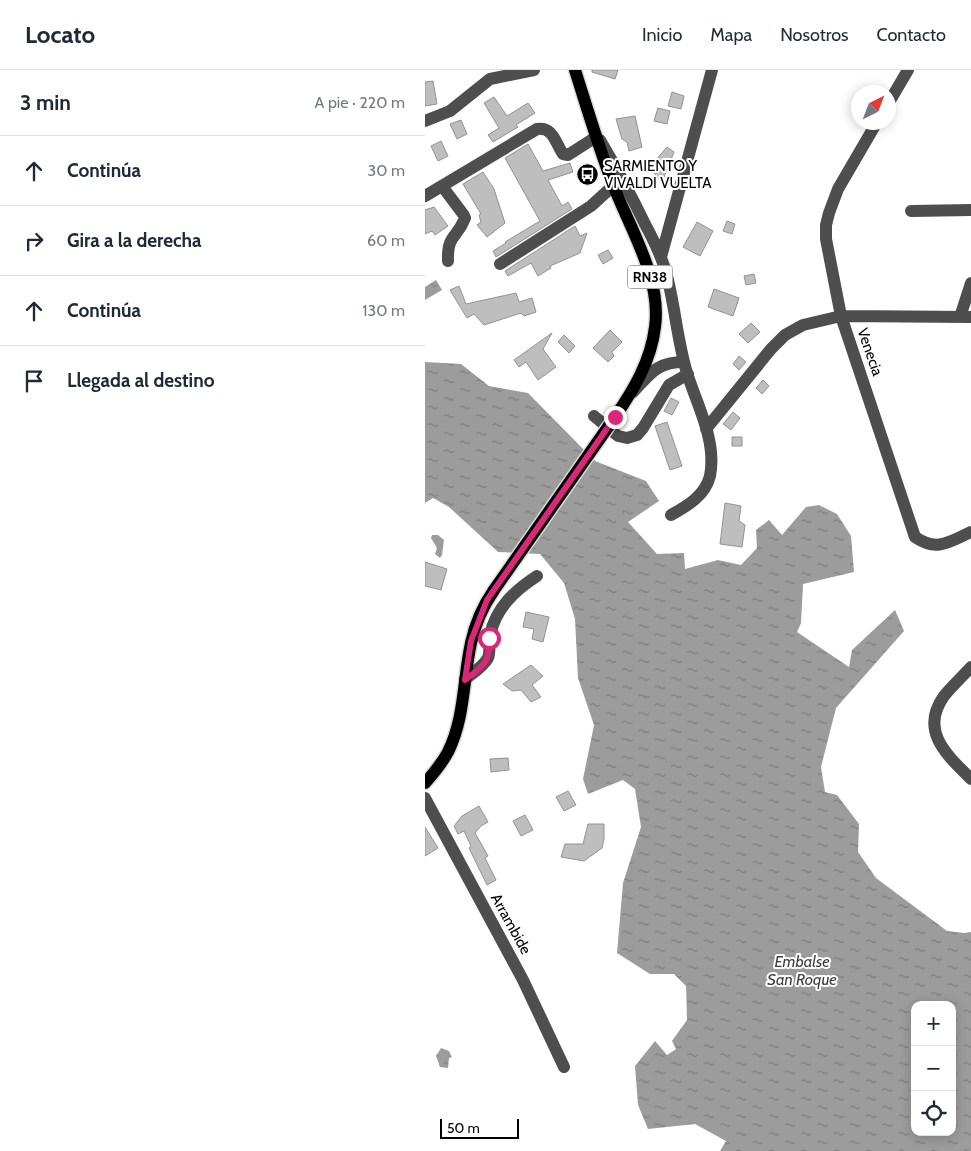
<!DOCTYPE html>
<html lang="es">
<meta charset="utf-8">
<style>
body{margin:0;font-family:Cabin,sans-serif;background:#f2f2f3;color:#1f2937}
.controls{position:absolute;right:15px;bottom:15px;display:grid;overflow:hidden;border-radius:10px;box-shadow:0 2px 12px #0003}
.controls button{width:45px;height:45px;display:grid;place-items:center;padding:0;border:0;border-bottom:1px solid #e0e1e3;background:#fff;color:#1f2937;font:25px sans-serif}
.compass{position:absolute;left:426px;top:15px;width:45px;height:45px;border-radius:50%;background:#fff;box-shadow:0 2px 12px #0003;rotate:42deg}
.scale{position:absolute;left:15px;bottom:12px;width:79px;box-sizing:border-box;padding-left:5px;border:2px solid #000;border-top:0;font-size:14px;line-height:18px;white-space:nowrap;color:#000;-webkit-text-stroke:4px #fff;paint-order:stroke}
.stop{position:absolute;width:15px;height:15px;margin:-11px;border:4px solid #db2777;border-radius:50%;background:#fff}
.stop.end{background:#db2777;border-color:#fff;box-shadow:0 1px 5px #0008}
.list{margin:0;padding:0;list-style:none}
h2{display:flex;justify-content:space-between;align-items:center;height:65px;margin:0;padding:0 20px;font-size:21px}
h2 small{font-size:16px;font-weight:400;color:#747a83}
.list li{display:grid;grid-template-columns:32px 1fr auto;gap:15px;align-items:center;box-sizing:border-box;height:70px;padding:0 20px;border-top:1px solid #e0e1e3}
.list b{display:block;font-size:19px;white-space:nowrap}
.list em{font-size:16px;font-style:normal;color:#747a83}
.icon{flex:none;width:28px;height:28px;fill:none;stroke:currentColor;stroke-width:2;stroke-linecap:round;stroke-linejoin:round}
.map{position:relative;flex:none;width:546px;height:1081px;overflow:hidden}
header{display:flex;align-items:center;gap:30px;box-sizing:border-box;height:70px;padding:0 25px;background:#fff;border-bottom:1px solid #e0e1e3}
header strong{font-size:24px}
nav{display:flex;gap:28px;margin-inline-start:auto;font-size:18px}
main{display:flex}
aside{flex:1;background:#fff}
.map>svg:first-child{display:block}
.water{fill:url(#water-ripples);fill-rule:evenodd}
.building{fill:#bebebe;stroke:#929292}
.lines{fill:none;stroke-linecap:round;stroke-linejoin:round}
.major-casing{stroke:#dbdbdb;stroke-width:15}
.minor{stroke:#4e4e4e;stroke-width:12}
.major{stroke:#000;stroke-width:12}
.major-bridge-casing{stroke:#dbdbdb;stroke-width:15;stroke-linecap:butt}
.major-bridge{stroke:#000;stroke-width:12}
.route{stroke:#db2777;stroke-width:6}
.labels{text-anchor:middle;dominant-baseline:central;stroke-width:4;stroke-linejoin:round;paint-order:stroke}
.shield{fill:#fff;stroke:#4c4c4c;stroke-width:1}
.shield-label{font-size:14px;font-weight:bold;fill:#000}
.poi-label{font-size:15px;fill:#000;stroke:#fff;text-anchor:start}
.street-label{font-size:15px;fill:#000;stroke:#fff}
.water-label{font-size:16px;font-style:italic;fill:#3d3d3d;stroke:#fff}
</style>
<header>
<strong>Locato</strong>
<nav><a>Inicio</a><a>Mapa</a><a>Nosotros</a><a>Contacto</a></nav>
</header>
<main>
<aside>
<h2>3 min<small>A pie · 220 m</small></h2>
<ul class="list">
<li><svg class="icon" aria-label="ahead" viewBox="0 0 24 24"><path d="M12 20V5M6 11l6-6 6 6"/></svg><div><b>Continúa</b></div><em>30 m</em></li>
<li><svg class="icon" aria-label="right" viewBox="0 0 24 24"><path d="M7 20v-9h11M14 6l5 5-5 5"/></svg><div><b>Gira a la derecha</b></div><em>60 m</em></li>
<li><svg class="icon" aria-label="ahead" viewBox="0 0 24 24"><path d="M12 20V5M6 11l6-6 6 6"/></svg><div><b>Continúa</b></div><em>130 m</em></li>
<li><svg class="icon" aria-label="arrive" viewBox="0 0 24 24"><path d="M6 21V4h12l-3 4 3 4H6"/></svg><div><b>Llegada al destino</b></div></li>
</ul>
</aside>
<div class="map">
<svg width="546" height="1081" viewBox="0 0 546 1081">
<defs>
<pattern id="water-ripples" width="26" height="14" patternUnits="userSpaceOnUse" patternTransform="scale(1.25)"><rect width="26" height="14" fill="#9c9c9c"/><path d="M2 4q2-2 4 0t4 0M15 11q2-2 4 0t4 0" fill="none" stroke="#7d7d7d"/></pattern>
</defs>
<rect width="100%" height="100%" fill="#fff"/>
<!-- water -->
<path class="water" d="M11 210 17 220 0 230V217Z
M0 292 36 294 64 316 103 323 170 391 221 411 234 431 203 452 232 484 259 483 260 499 293 490 316 495 332 478 331 460 344 450 357 465 381 437 394 435 412 444 426 466 429 502 378 514 376 553 372 562 424 597 427 580 470 540 479 561 411 638 396 697 400 722 412 725 434 754 433 782 451 808 522 861 539 863 546 862V1081H295L301 1071 270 1054 223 1059 213 1035 210 996 230 971 242 985 251 979 247 971 262 950 261 916 249 904H225L192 883 198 813 216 757 210 719 198 710 163 724 158 709 169 655 153 608 150 549 139 513 115 484 73 482 24 437 8 428 0 433ZM490 935H527V1062H490Z
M7 465H13L19 470 17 485 15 488 10 484 12 478 6 468Z
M16 978 24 981 27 987 24 988 23 998 15 997 11 986Z"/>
<!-- building -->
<path class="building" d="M167 0H193L190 9 167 2Z
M8 11 12 34 0 36V12Z
M247 22 259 26 256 39 243 36Z
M69 27 82 46 103 33 110 43 91 55 93 57 68 72 63 65 74 58 59 33Z
M233 38 245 41 242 54 229 51Z
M210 46 217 77 204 81 202 72 197 69 191 49Z
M36 50 42 64 32 69 25 54Z
M16 71 23 86 13 91 6 76Z
M103 74 118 101 145 93 148 102 123 110 137 136 143 132 147 139 71 187 68 181 81 173 80 172 115 151 80 88Z
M242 77 249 82 237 112 229 103 232 99 230 91Z
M58 102 69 119 80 153 62 167 52 155 56 152 54 145 56 144 38 114Z
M9 137 23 156 10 165 7 161 0 164V140Z
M302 151 310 154 307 164 298 161Z
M272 152 288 161 275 186 258 177Z
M150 156 155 166 162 163 155 183 125 196 126 198 113 206 106 193 83 206 80 201Z
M183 180 188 188 178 194 173 185Z
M329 204 331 213 321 215 319 206Z
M34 216 41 234 91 223 94 232 107 228 111 242 99 246 96 243 59 255 49 244 42 248 25 220Z
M289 219 314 228 308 246 283 237Z
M326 253 335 262 323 273 314 264Z
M185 260 197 272 187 282 189 286 183 292 168 278Z
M127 263 118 279 131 297 113 310 101 292 94 297 89 290Z
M139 265 150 276 144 283 133 272Z
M314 286 321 292 314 300 308 294Z
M338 310 344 316 337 324 331 318Z
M246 328 254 332 247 345 239 341Z
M308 342 315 348 306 360 298 354Z
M242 352 257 396 245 400 230 356Z
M307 367H317V376H307Z
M300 433 316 436 314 451 320 455 317 477 295 474Z
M0 492 22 499 16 520 0 516Z
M101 542 124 547 118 572 107 569 109 559 98 557Z
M106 595 118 606 107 615 116 627 106 632 96 620 87 621 78 614Z
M83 688 84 700 66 702 65 689Z
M143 721 151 735 139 741 131 727Z
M54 736 63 752 56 756 50 763 63 786 60 788 71 810 62 815 44 778 46 776 39 761 33 764 29 756 37 746Z
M100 745 108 760 96 766 88 751Z
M163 754H179V769L177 778 159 791 136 787 140 774H158Z
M0 757 13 778 0 786Z"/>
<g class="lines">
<defs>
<path id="major" d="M150 0C162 38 173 75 187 112 204 157 237 208 230 257 226 291 209 319 190 347
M0 713C9 703 17 693 23 682 40 648 38 609 46 573 50 554 58 536 69 520"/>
</defs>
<!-- major casing -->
<use href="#major" class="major-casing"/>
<!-- minor -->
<path class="minor" d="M463 34 483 0
M0 51 25 41 65 9 109 0
M452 52 413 119 404 143 401 155V169L416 246 490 467C512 482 524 472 546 462
M175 70C191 97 206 125 220 154 228 169 236 185 241 202 250 235 252 270 262 303 272 335 292 371 285 406 280 426 262 436 246 445
M17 116 38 144 40 148C32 169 22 164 23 191
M0 126 112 59C128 56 131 74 138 84L143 85 171 67
M486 141 546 140
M236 187 287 0
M75 194 166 136 189 115
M535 247 546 213
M208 322C226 303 232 292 259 292
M169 346 193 366 202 368 212 365 218 358 244 315 263 304
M281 359 346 279 360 265 378 255 416 246 546 247
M546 597C537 607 527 616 519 626 494 661 522 685 546 709
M40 609C48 603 58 597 63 588 66 581 63 573 65 565 71 538 89 521 112 506
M0 728 98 910 139 997"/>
<!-- major -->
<use href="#major" class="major"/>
<defs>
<path id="major-bridge" d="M69 520 190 347"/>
</defs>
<!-- major-bridge casing -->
<use href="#major-bridge" class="major-bridge-casing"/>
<!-- major-bridge -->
<use href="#major-bridge" class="major-bridge"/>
</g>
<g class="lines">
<!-- route -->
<path class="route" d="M64 568C65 594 59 595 40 610L46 571 62 530 190 347"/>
</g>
<!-- icons -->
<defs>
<symbol id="bus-disc" viewBox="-11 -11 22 22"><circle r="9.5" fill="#000" stroke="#fff"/><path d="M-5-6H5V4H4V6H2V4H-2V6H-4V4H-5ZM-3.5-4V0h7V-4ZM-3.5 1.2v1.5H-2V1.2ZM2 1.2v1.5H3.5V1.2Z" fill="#fff"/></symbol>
</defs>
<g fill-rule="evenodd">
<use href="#bus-disc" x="150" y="92" width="25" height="25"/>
</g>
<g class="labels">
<!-- shield labels -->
<rect class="shield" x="202.5" y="195.5" width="45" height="23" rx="4"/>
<g class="shield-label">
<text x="225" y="207">RN38</text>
</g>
<!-- poi labels -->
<g class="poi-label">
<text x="179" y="96">SARMIENTO Y<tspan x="179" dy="17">VIVALDI VUELTA</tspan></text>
</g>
<!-- street labels -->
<g class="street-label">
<text transform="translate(445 282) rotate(71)">Venecia</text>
<text transform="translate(86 854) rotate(61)">Arrambide</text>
</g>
<!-- water labels -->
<g class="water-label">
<text x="377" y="891">Embalse<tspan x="377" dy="18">San Roque</tspan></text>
</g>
</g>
</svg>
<div class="controls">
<button>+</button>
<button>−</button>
<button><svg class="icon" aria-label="locate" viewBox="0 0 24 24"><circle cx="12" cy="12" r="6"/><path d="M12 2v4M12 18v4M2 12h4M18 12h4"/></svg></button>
</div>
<svg class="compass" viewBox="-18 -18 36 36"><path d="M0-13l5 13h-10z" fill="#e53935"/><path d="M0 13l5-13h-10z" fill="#747a83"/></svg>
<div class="scale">50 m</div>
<div class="stop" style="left:64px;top:568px"></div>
<div class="stop end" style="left:190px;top:347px"></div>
</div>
</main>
